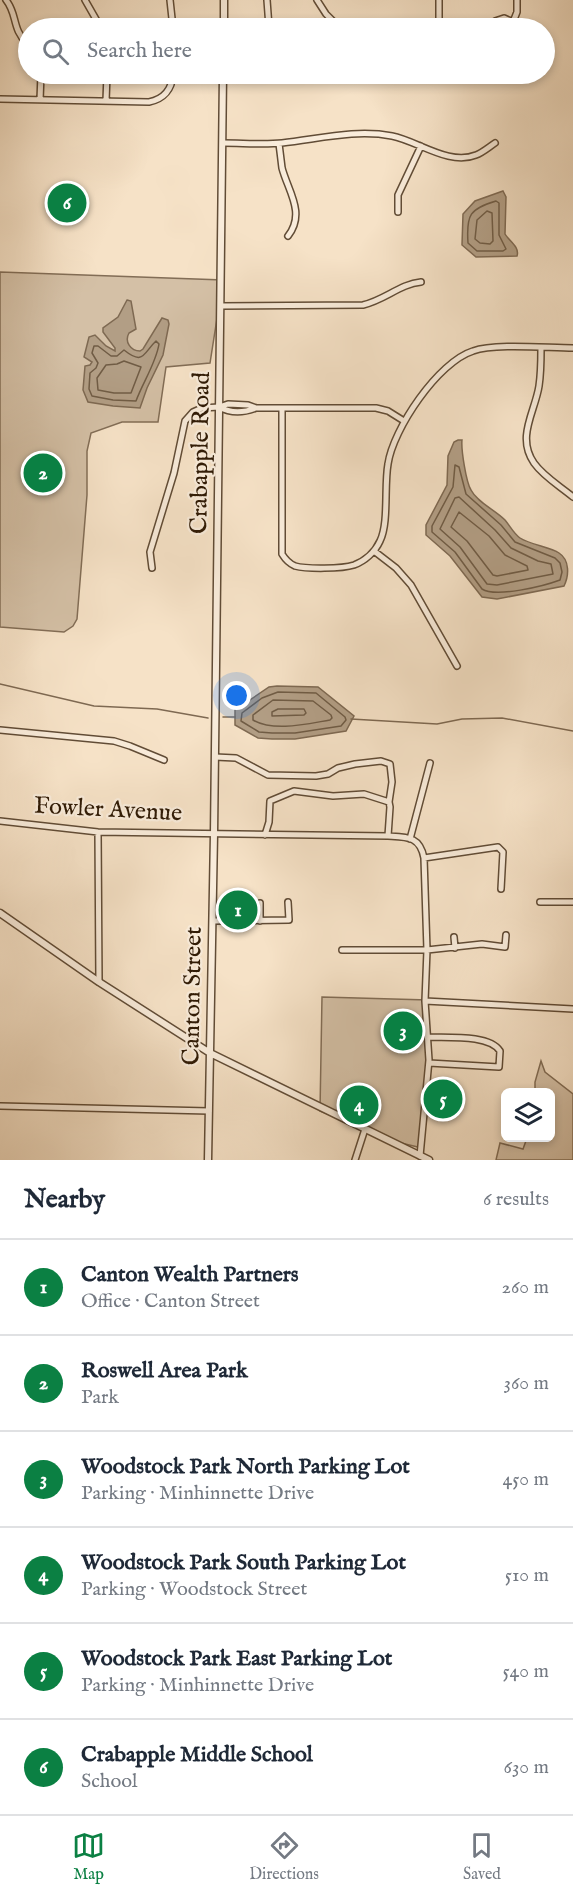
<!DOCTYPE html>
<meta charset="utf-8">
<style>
body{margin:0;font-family:"IM FELL English",serif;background:#f6f6f7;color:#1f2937}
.controls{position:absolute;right:18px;bottom:18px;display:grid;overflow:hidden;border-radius:9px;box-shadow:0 3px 9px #0003}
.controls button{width:54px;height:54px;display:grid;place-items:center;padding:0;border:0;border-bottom:2px solid #e0e1e3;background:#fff;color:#1f2937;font:30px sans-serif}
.you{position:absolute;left:237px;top:696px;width:21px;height:21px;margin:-15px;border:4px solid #fff;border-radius:50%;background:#1a73e8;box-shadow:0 0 0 9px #1a73e833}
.badge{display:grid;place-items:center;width:39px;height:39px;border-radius:50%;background:#0b8043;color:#fff;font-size:20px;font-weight:700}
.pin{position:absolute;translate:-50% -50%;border:3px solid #fff;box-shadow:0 2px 6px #0006}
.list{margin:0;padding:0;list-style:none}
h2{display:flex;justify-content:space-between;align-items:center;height:78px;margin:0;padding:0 24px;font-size:26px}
h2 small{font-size:20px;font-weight:400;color:#747a83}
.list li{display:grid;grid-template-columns:39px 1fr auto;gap:18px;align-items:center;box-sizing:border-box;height:96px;padding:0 24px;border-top:2px solid #e0e1e3}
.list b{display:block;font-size:22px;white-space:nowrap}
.list p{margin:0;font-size:20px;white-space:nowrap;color:#747a83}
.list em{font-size:20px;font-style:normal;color:#747a83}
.icon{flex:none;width:33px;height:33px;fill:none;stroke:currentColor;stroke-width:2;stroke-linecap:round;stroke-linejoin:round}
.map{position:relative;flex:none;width:573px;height:1160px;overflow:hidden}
.search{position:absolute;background:#fff;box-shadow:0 3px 9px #0003;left:18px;right:18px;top:18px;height:66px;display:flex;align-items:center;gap:15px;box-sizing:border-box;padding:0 21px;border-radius:33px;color:#747a83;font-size:22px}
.sheet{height:654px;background:#fff}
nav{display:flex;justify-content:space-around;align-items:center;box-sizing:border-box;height:84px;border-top:2px solid #e0e1e3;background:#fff;font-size:16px;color:#747a83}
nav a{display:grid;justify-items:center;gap:3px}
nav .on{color:#0b8043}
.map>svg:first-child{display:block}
.green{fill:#d4c0a6;stroke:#826d56;stroke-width:1.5}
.water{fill:#b29e85;stroke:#7e6952;stroke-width:1.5}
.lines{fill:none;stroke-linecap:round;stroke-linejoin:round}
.shore{stroke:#705c45;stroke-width:1.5}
.stream{stroke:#7e6952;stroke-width:1.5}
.minor-casing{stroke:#614c36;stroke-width:8}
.tertiary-casing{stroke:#614c36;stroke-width:9}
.minor{stroke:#f9ecdb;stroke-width:5}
.tertiary{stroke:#f9ecdb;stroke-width:6}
.labels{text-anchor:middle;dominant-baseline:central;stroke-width:4.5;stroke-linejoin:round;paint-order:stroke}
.street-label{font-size:24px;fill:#2f1a05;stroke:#f9ecdb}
</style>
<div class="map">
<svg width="573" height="1160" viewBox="0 0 573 1160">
<rect width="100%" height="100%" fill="#f6e2c7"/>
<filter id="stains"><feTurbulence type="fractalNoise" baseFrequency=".00333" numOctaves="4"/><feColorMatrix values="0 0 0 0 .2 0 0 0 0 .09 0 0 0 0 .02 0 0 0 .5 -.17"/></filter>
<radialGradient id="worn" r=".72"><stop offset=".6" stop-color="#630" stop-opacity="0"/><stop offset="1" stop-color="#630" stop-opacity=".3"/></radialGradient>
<!-- green -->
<path class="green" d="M0 272 223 280 210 363 166 367 158 422H122L91 433 87 451V495L77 619 73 626 64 632 0 627Z
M322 997 428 1000 429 1033 422 1148 401 1143 320 1111Z
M541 1061 545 1072 573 1094V1160H496L500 1143 523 1149 527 1138H550V1092H535V1082Z"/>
<!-- water -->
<path class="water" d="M503 191 506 197 505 234C509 241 520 247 517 256L476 257 462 245 463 214 475 201Z
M127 300 131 301 136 329 129 333C124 342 131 351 140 351L143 349 162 318 168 320 169 324 163 355 147 388 140 408 113 406 88 402 83 390 85 366 90 365 92 362 84 357 89 337 95 335 106 346 115 351V348L103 332V328L118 317Z
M458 440H462C461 449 466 482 471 490 477 502 495 510 505 520 510 526 514 534 520 538 531 545 550 547 559 553 570 560 569 576 564 586L497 599 482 597 450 556 426 535V525L447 485 448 456 454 442Z
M277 686 318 687 354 716 346 731 295 739H272L258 738 235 725V710L269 687Z"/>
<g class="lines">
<!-- shore -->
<path class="shore" d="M496 201 499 203V235L506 249 503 251H477L468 243C466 214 470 209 496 201Z
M487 211 492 213 493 241 490 244 480 243 475 239 477 220Z
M156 341 159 344C156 363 143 382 136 401L113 400 92 396 89 389 90 373 96 368 98 363 92 353 94 346H98L111 356H117L124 350C144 366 143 353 156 341Z
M124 361 141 367 131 393H114L98 390 97 378 106 365 117 364Z
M455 465 459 467 466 494 501 525 515 542 555 558 560 563 562 572 560 580C544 586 496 598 482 589L455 552 432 532V526L453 487Z
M459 497 495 530 511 548 538 561 551 564 553 574 497 585 487 584 460 547 440 529 455 498Z
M459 512 489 536 505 555 527 566 528 570 497 576 493 575 467 541 451 527Z
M278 692 316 693 345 717 346 720 341 726 295 733H272L259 732 241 721 242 713 262 698Z
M273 700 313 701 331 715 332 718 330 720C306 724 274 732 253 720V715Z
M278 709H304L306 713 304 715 272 716V712Z"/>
<!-- stream -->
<path class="stream" d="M0 684 94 706 157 709 208 718
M223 717H235
M351 719 437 724 462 719 502 718 573 731"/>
<defs>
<path id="minor" d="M6 0C18 15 11 28 28 45
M85 0 101 28
M170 0 173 28
M267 0 269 27
M317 0 326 14 340 28
M513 22 517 12V0
M268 28 275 25 284 28
M343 28 347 27 354 28
M416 28H418
M434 28 439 21V0
M491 28 495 21 504 18 513 22 516 28
M0 99 149 102C164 99 172 89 173 74
M40 100 41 74
M106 101 107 74
M223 143C243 143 263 145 282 143 319 139 355 129 392 136 418 141 449 166 476 155 482 153 489 147 495 143
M279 144C280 151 281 160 282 168 288 191 306 213 288 236
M398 212V195L421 146
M221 306 363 305C385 300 400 284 421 282
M541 348C541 361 541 373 539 386 535 412 516 437 534 463 544 477 560 486 573 497
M219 407C230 413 243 413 256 408
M282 408V554C285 559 288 563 295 566 306 569 342 569 354 565 365 561 375 552 380 541 389 523 384 486 388 464 393 429 438 362 473 351 495 343 547 348 573 348
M374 551 396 568 411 585 457 666
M152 568 150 552 174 473 185 421 193 412 202 408 219 407 228 404 248 405 256 408H376L388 411 404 421
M0 730 114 741 130 746 164 760
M215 757 236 758 268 775 316 776 328 774 338 768 355 764 381 761 390 764 392 782 389 802 364 794 333 796 294 791 270 801 269 822 265 835
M0 821 98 832 388 836C407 837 420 836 424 858L427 950 425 1001 429 1060 420 1156
M98 832 99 982
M388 836 390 807 389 802
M410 839 430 763
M424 858 498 847 503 852 501 889
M540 902H573
M213 921 289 920 288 902
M260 921V903
M454 937 455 948
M342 950H427L482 944 505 947 506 935
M425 1001 573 1009
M428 1037C447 1038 489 1034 500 1051L499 1067 429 1063
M0 1106 209 1111
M355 1160 365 1129"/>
<path id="tertiary" d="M224 28V0
M0 913 99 982 210 1053 429 1160
M208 1160 214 834 223 74"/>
</defs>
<!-- minor casing -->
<use href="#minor" class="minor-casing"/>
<!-- tertiary casing -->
<use href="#tertiary" class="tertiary-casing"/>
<!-- minor -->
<use href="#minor" class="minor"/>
<!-- tertiary -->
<use href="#tertiary" class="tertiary"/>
</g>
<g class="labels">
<!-- street labels -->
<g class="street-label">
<text transform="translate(201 453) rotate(-89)">Crabapple Road</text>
<text transform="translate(108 810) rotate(3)">Fowler Avenue</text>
<text transform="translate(193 996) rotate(-89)">Canton Street</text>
</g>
</g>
<rect width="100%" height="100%" filter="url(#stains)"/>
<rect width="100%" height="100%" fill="url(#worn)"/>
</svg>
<div class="controls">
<button><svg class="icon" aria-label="layers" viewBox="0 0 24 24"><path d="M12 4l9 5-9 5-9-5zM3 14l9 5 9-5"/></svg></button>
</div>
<div class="you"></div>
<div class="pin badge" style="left:238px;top:910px">1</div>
<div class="pin badge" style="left:43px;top:473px">2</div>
<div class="pin badge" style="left:403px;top:1031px">3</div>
<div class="pin badge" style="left:359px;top:1105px">4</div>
<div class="pin badge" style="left:443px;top:1099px">5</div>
<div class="pin badge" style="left:67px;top:203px">6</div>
<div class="search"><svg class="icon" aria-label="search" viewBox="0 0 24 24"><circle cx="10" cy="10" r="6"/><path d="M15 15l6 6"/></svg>Search here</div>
</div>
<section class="sheet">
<h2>Nearby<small>6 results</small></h2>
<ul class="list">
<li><span class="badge">1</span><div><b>Canton Wealth Partners</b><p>Office · Canton Street</p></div><em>260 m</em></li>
<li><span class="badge">2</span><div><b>Roswell Area Park</b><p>Park</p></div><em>360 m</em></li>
<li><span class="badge">3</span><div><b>Woodstock Park North Parking Lot</b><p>Parking · Minhinnette Drive</p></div><em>450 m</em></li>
<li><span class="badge">4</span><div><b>Woodstock Park South Parking Lot</b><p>Parking · Woodstock Street</p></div><em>510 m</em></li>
<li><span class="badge">5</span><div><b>Woodstock Park East Parking Lot</b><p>Parking · Minhinnette Drive</p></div><em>540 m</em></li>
<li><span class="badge">6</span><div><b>Crabapple Middle School</b><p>School</p></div><em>630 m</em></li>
</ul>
</section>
<nav>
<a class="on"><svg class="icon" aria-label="map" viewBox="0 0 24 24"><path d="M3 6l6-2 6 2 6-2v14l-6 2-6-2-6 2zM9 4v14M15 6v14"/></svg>Map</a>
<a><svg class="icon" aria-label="directions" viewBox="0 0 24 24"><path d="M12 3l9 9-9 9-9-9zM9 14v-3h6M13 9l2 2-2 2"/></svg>Directions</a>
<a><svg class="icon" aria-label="saved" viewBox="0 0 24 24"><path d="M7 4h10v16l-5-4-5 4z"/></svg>Saved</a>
</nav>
